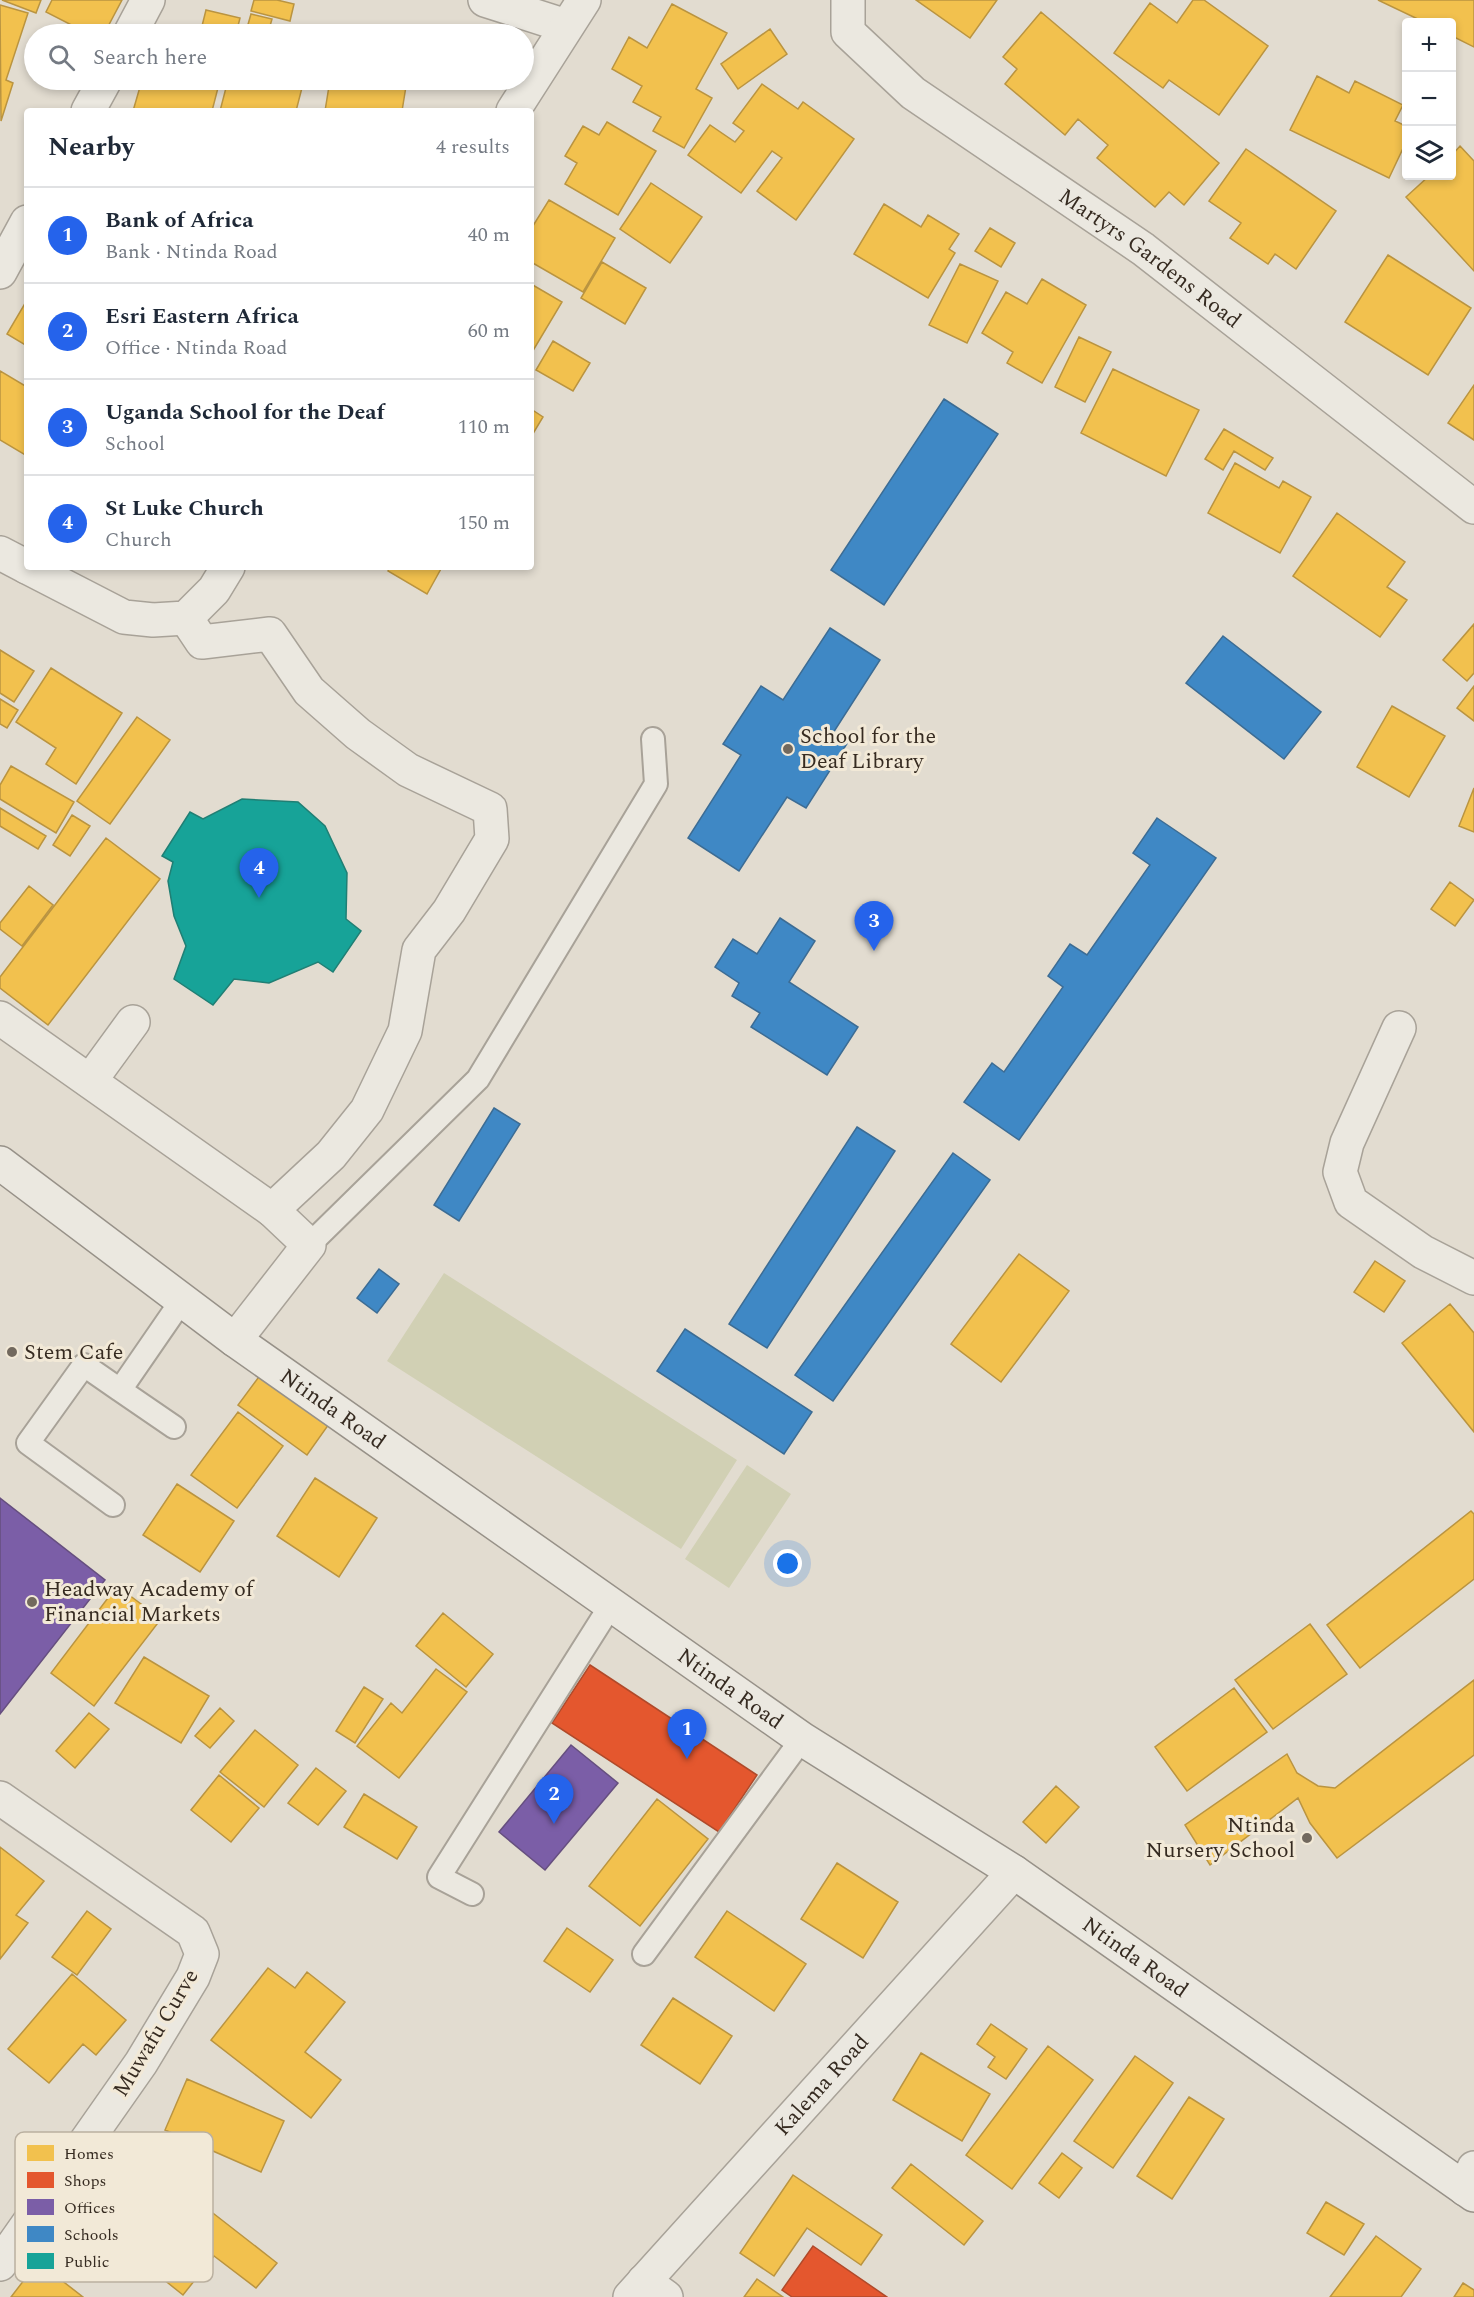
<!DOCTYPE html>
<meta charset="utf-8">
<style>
body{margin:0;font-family:Spectral,serif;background:#f2f2f3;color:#1f2937}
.controls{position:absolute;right:18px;top:18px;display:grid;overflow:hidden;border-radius:6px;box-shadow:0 3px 9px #0003}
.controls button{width:54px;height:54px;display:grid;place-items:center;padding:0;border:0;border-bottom:2px solid #e0e1e3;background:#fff;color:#1f2937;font:30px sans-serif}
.you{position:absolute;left:788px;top:1564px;width:21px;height:21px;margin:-15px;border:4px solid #fff;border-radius:50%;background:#1a73e8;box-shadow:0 0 0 9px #1a73e833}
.badge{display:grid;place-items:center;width:39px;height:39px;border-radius:50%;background:#2563eb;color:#fff;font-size:20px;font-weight:700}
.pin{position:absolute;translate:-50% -50px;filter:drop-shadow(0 2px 3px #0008)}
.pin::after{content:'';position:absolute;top:32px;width:21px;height:18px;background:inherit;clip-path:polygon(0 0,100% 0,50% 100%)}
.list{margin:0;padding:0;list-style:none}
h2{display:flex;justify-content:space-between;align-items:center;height:78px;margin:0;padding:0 24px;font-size:26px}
h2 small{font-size:20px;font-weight:400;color:#747a83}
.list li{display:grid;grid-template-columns:39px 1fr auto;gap:18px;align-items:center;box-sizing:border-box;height:96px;padding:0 24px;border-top:2px solid #e0e1e3}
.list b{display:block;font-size:22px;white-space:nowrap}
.list p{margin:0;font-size:20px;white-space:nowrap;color:#747a83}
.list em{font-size:20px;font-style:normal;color:#747a83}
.icon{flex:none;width:33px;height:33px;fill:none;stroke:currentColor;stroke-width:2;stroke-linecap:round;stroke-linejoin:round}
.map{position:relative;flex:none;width:1474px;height:2297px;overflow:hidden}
.search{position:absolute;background:#fff;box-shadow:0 3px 9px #0003;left:24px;top:24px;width:510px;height:66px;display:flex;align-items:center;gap:15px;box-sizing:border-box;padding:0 21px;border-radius:33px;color:#747a83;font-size:22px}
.panel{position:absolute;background:#fff;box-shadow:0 3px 9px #0003;left:24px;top:108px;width:510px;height:462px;border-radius:6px}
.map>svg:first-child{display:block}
.green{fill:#d1d0b4}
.homes{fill:#f2c14e;stroke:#ba9440;stroke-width:1.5}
.shops{fill:#e4572e;stroke:#b04a2a;stroke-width:1.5}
.offices{fill:#7b5ea7;stroke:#664f7f;stroke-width:1.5}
.schools{fill:#3f88c5;stroke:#3c6c94;stroke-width:1.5}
.public{fill:#17a398;stroke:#207f74;stroke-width:1.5}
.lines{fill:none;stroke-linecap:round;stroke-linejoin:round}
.service-casing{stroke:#a8a298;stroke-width:26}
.minor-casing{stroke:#a8a298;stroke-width:36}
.secondary-casing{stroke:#979188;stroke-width:36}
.service{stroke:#ebe8e0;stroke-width:22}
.minor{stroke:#ebe8e0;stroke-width:33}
.secondary{stroke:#ebe8e0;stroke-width:33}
.poi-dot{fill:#72695e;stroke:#f2e9d7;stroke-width:2}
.labels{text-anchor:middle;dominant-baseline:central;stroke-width:6;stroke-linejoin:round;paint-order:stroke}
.street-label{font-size:22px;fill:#362b21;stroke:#f2e9d7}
.poi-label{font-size:22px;fill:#362b21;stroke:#f2e9d7;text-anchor:start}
.key{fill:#f2e9d7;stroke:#bab0a0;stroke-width:1.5}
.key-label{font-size:16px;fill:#362b21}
</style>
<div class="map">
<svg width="1474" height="2297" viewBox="0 0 1474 2297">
<rect width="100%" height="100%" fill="#e2dcd0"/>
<!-- green -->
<path class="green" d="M444 1273 737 1460 681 1549 387 1361Z
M747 1465 791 1494 729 1588 685 1559Z"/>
<!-- homes -->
<path class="homes" d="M2 0H41L36 13Z
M52 0H122L104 34H89L46 12Z
M254 0H277L294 4 290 21 251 11Z
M916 0H997L970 38Z
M1193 0H1204L1268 46 1219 115 1169 80 1163 88 1114 53 1150 3 1177 23Z
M1378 0H1474V47L1452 36V22H1424Z
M672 4 727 33 696 89 712 98 684 148 653 131 661 117 633 102 642 86 612 69 629 37 647 48Z
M0 5 28 13 6 80 13 83 1 121Z
M206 10 240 18 236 34H200Z
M1041 12 1219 163 1184 205 1169 192 1155 207 1097 158 1108 145 1078 119 1065 135 1005 84 1017 69 1003 57Z
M251 14 272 19 268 33 247 28Z
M770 29 787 54 738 89 721 64Z
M1317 76 1349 93 1355 81 1403 105 1395 121 1406 126V142L1389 178 1290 130Z
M142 80H220L212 111H133Z
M228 80H304L296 111H220Z
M330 80 370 83V80H407L402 111H325Z
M762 84 798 109 803 102 854 139 796 220 757 191 782 158 772 151 741 193 688 155 710 125 735 142 744 131 733 123Z
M607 122 656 151 618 215 565 184 577 163 565 156 583 126 599 135Z
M1460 146 1474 161V271L1406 197 1429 176H1452V155Z
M1246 149 1336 211 1296 269 1275 254 1268 264 1230 238 1241 223 1209 201Z
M651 183 702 217 670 263 620 229Z
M549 200 615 238 583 292 531 262V229Z
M884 204 921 227 928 215 959 234 949 249 955 253 928 298 854 254Z
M990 228 1015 243 1001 267 975 251Z
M1388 255 1471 308 1428 375 1345 322Z
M602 262 646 288 625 324 581 298Z
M960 264 998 281 967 343 929 325Z
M1042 279 1086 305 1042 383 1007 363 1013 352 982 333 1006 292 1027 304Z
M531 284 562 302 531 354Z
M27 300V346L7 334Z
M1079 337 1111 352 1085 402 1055 387Z
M553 341 590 363 573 391 536 370Z
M1113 369 1199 410 1166 476 1081 433Z
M0 371 27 387V456L0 440Z
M1474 385V440L1448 423Z
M531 409 543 417 531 437Z
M1224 429 1273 458 1265 470 1234 451 1223 470 1205 459Z
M1235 463 1279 488 1283 481 1311 497 1280 553 1208 513Z
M1337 513 1405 562 1387 587 1407 600 1380 637 1293 576Z
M390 567H442L427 594 388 571Z
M1474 624V673L1467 681 1443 660Z
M0 650 34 671 14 702 0 693Z
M51 668 122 713 76 784 46 764 56 748 16 722Z
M1474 686V721L1457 708Z
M0 699 18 710 7 728 0 724Z
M1392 706 1445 736 1409 797 1357 767Z
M137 717 170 740 110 824 77 801Z
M11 766 74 802 56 833 0 799V785Z
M1474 788V832L1459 826Z
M0 808 46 836 38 849 0 826Z
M72 815 90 826 70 856 53 845Z
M106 838 160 879 48 1025 0 988V977Z
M1450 882 1474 900 1455 926 1431 909Z
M29 886 53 905 22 946 0 929V923Z
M1019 1254 1069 1291 1001 1382 951 1344Z
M1375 1261 1405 1281 1384 1312 1354 1292Z
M1450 1304 1474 1333V1432L1402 1343Z
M261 1374 329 1424 307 1455 238 1405Z
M238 1412 283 1446 237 1508 191 1475Z
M315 1478 377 1518 339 1577 277 1536Z
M177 1484 234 1521 200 1572 143 1535Z
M1471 1511 1474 1514V1579L1360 1668 1327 1625Z
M117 1586 161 1619 94 1706 51 1673Z
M443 1613 493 1654 466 1687 416 1646Z
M1310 1624 1347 1674 1273 1729 1235 1680Z
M144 1657 209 1696 181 1743 115 1703Z
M436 1669 467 1692 399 1778 357 1746 391 1703 402 1713Z
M1474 1680V1755L1337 1858 1310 1823 1298 1798 1210 1865 1185 1825 1287 1754 1297 1773 1318 1786 1335 1788Z
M364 1687 383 1699 355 1743 336 1731Z
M1234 1688 1267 1732 1187 1791 1155 1747Z
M220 1708 234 1721 210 1748 195 1736Z
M89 1713 109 1729 75 1768 56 1751Z
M255 1730 298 1765 264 1807 220 1772Z
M316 1768 346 1791 318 1825 288 1803Z
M219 1775 259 1808 231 1842 191 1810Z
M1056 1786 1079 1807 1046 1843 1023 1822Z
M364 1794 417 1827 397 1859 344 1827Z
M657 1799 708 1839 640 1926 589 1886Z
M0 1847 44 1881 16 1915 28 1923 0 1959Z
M837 1863 898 1902 863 1958 801 1919Z
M87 1911 111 1929 77 1975 52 1957Z
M727 1911 806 1964 774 2011 695 1957Z
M567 1928 613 1960 590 1992 544 1961Z
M268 1968 295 1988 307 1972 345 2002 305 2052 341 2080 311 2118 211 2040Z
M72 1974 126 2020 96 2055 83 2044 49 2083 8 2049Z
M673 1998 732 2036 700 2084 641 2045Z
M991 2024 1027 2049 1006 2079 988 2067 995 2057 977 2044Z
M1048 2046 1093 2080 1012 2189 966 2155Z
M921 2053 990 2094 962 2141 893 2100Z
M1135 2056 1173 2083 1113 2168 1074 2141Z
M187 2079 284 2121 261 2172 165 2130Z
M1189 2097 1224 2119 1172 2199 1137 2176Z
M1062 2153 1082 2168 1059 2198 1039 2183Z
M911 2164 983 2221 964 2245 892 2188Z
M793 2175 882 2235 861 2265 807 2228 774 2276 740 2253Z
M1326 2202 1364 2224 1344 2255 1307 2233Z
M209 2210 277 2263 256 2288 214 2256 183 2295 158 2275Z
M1376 2236 1421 2269 1401 2297H1330Z
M38 2262 83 2297H11Z
M757 2279 783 2297H744Z
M1463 2283 1474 2290V2297H1454Z"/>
<!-- shops -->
<path class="shops" d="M590 1665 757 1775 719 1832 552 1723Z
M813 2246 887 2297H792L782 2290Z"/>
<!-- offices -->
<path class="offices" d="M0 1498 105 1580 0 1714Z
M571 1745 618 1783 545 1870 499 1832Z"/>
<!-- schools -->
<path class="schools" d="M944 399 998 434 884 605 831 570Z
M830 628 880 660 833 733 848 742 806 808 787 797 739 871 688 838 741 755 723 744 761 686 783 700Z
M1223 636 1321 712 1284 759 1186 683Z
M1157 818 1216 858 1019 1140 964 1102 992 1063 1004 1072 1063 987 1048 976 1070 944 1087 955 1150 865 1133 853Z
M780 918 815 941 789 982 858 1027 827 1075 751 1027 760 1013 732 996 739 983 715 967 733 939 757 954Z
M494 1108 520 1124 459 1221 434 1205Z
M857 1127 895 1151 767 1348 729 1324Z
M953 1153 990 1180 833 1401 795 1375Z
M379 1269 399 1284 377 1313 357 1298Z
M685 1329 812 1412 784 1454 657 1371Z"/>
<!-- public -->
<path class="public" d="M242 799 298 802 325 826 347 873 346 919 361 931 333 972 318 962 269 983 234 979 213 1005 174 979 186 946 174 916 168 881 173 862 162 856 190 812 203 819Z"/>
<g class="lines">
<defs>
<path id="service" d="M309 1245 478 1079 656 784 653 739
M120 1390 174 1427
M113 1505 28 1443 84 1365 120 1390 182 1300
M472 1894 439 1877 611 1605
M644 1954 802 1739"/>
<g id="minor">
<path d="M485 0 566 26"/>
<path id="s1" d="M848 0V32L913 93 1143 249 1474 507"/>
<path d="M130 34 148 0"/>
<path d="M88 111 105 80"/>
<path d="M513 111 584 0"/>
<path d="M0 272 27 222"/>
<path d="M0 553 27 567"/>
<path d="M27 567 124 617 153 620 186 618 214 590 228 567"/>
<path d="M186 618 202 642 270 634 309 691 358 734 408 770 490 809 492 839 449 911 419 950 405 1031 367 1110 331 1155 272 1210 309 1245 235 1340"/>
<path d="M0 1018 272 1210"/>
<path d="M1399 1028 1347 1143 1340 1172 1351 1202 1423 1252 1474 1278"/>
<path d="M90 1081 133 1022"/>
<path d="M0 1798 193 1932 202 1954 193 1977 141 2063 0 2264"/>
<path d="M1465 2189 1474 2168"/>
<path d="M644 2281 666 2297"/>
<path id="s2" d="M630 2297 1014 1872"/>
</g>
<g id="secondary">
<path id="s3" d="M0 1163 235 1340 802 1739 1014 1872 1474 2195"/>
</g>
</defs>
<!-- service casing -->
<use href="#service" class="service-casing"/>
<!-- minor casing -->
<use href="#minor" class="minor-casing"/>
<!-- secondary casing -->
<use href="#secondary" class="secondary-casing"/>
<!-- service -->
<use href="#service" class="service"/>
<!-- minor -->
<use href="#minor" class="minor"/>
<!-- secondary -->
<use href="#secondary" class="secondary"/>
</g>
<!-- markers -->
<g class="poi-dot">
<circle cx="788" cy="749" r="6"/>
<circle cx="12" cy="1352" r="6"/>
<circle cx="32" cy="1602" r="6"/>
<circle cx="1307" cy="1838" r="6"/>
</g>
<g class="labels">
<!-- street labels -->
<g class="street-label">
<text stroke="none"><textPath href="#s1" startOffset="410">Martyrs Gardens Road</textPath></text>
<text stroke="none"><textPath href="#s3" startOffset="414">Ntinda Road</textPath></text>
<text stroke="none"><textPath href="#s3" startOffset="900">Ntinda Road</textPath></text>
<text stroke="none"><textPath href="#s3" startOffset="1386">Ntinda Road</textPath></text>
<text transform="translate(156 2033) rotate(-59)">Muwafu Curve</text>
<text stroke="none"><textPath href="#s2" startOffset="286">Kalema Road</textPath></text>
</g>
<!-- poi labels -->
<g class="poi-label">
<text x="800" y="736">School for the<tspan x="800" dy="25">Deaf Library</tspan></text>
<text x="24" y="1352">Stem Cafe</text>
<text x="44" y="1589">Headway Academy of<tspan x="44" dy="25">Financial Markets</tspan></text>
<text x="1295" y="1825" text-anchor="end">Ntinda<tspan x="1295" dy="25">Nursery School</tspan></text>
</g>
</g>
<!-- legend -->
<rect x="15" y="2132" width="198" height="150" rx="9" class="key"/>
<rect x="27" y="2145" width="27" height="16" fill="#f2c14e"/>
<rect x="27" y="2172" width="27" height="16" fill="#e4572e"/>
<rect x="27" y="2199" width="27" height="16" fill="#7b5ea7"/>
<rect x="27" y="2226" width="27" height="16" fill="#3f88c5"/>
<rect x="27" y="2253" width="27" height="16" fill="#17a398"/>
<g class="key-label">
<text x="64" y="2159">Homes</text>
<text x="64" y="2186">Shops</text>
<text x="64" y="2213">Offices</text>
<text x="64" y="2240">Schools</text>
<text x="64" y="2267">Public</text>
</g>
</svg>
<div class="controls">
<button>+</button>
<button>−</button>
<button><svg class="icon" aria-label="layers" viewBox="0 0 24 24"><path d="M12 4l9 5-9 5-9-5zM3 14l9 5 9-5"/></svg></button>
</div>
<div class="you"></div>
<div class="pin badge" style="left:687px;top:1759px">1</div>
<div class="pin badge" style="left:554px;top:1824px">2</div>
<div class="pin badge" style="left:874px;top:951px">3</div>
<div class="pin badge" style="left:259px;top:898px">4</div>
<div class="search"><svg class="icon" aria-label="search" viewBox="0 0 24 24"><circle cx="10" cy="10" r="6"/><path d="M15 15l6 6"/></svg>Search here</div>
<section class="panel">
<h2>Nearby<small>4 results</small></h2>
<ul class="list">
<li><span class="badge">1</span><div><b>Bank of Africa</b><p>Bank · Ntinda Road</p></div><em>40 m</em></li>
<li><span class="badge">2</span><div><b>Esri Eastern Africa</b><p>Office · Ntinda Road</p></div><em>60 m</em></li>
<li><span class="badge">3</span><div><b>Uganda School for the Deaf</b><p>School</p></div><em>110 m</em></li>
<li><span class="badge">4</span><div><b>St Luke Church</b><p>Church</p></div><em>150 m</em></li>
</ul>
</section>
</div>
